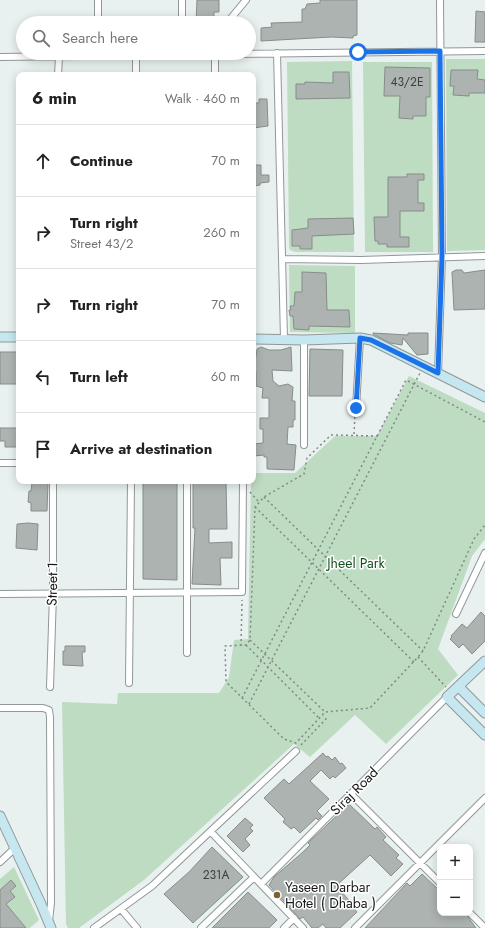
<!DOCTYPE html>
<meta charset="utf-8">
<style>
body{margin:0;font-family:Jost,sans-serif;background:#f2f2f2;color:#222}
.controls{position:absolute;right:12px;bottom:12px;display:grid;overflow:hidden;border-radius:8px;box-shadow:0 2px 10px #0003}
.controls button{width:36px;height:36px;display:grid;place-items:center;padding:0;border:0;border-bottom:1px solid #e0e0e0;background:#fff;color:#222;font:20px sans-serif}
.stop{position:absolute;width:12px;height:12px;margin:-9px;border:3px solid #1a73e8;border-radius:50%;background:#fff}
.stop.end{background:#1a73e8;border-color:#fff;box-shadow:0 1px 4px #0008}
.list{margin:0;padding:0;list-style:none}
h2{display:flex;justify-content:space-between;align-items:center;height:52px;margin:0;padding:0 16px;font-size:17px}
h2 small{font-size:13px;font-weight:400;color:#767676}
.list li{display:grid;grid-template-columns:26px 1fr auto;gap:12px;align-items:center;box-sizing:border-box;height:72px;padding:0 16px;border-top:1px solid #e0e0e0}
.list b{display:block;font-size:15px;white-space:nowrap}
.list p{margin:0;font-size:13px;white-space:nowrap;color:#767676}
.list em{font-size:13px;font-style:normal;color:#767676}
.icon{flex:none;width:22px;height:22px;fill:none;stroke:currentColor;stroke-width:2;stroke-linecap:round;stroke-linejoin:round}
.map{position:relative;flex:none;width:485px;height:928px;overflow:hidden}
.search{position:absolute;background:#fff;box-shadow:0 2px 10px #0003;left:16px;top:16px;width:240px;height:44px;display:flex;align-items:center;gap:10px;box-sizing:border-box;padding:0 14px;border-radius:22px;color:#767676;font-size:15px}
.panel{position:absolute;background:#fff;box-shadow:0 2px 10px #0003;left:16px;top:72px;width:240px;height:412px;border-radius:8px}
.map>svg:first-child{display:block}
.green{fill:#bedcc1}
.building{fill:#acb3b0;stroke:#868d8a}
.lines{fill:none;stroke-linecap:round;stroke-linejoin:round}
.street-casing{stroke:#919898;stroke-width:8}
.secondary-casing{stroke:#919898;stroke-width:11}
.path{stroke:#828887;stroke-width:1.5;stroke-dasharray:2 3;stroke-linecap:butt}
.street{stroke:#fff;stroke-width:6}
.secondary{stroke:#c7e7f0;stroke-width:9}
.route{stroke:#1a73e8;stroke-width:5}
.poi-dot{fill:#7c5f32;stroke:#fff;stroke-width:1.5}
.labels{text-anchor:middle;dominant-baseline:central;stroke-width:3;stroke-linejoin:round;paint-order:stroke}
.number-label{font-size:12px;fill:#3c403f}
.park-label{font-size:14px;fill:#124f21;stroke:#fff}
.street-label{font-size:14px;fill:#161919;stroke:#fff}
.poi-label{font-size:14px;fill:#161919;stroke:#fff;text-anchor:start}
</style>
<div class="map">
<svg width="485" height="928" viewBox="0 0 485 928">
<rect width="100%" height="100%" fill="#e8f1f0"/>
<!-- green -->
<path class="green" d="M446 59H485V250L447 251Z
M352 61 354 252H295L290 250 289 247 287 62Z
M363 62H432L433 252H365Z
M289 265 355 266V333L290 332Z
M409 376 485 413V539L472 556 438 649 458 675 386 744 355 715 310 757 294 744 144 880 79 928H68L66 924 62 702 117 704 118 693H219L229 677 234 640 248 639 251 481H253V473H295L335 436H377Z
M14 867 39 920 30 928H0V879Z"/>
<!-- building -->
<path class="building" d="M197 0H219V12H214V20H210V23H196Z
M320 0H357V35L353 36V38L331 37 261 41V28L272 27 271 23 302 22V9H305L307 4 320 3Z
M476 11 485 12V42H475Z
M385 67 430 68V97H426V116H413V119L399 118 400 96H384Z
M451 70H478L477 79 485 80V93H469V96L453 95 454 86H450Z
M333 72H349L350 98 296 99V84H305V82L333 83Z
M259 99H267L268 126 253 128V103H259Z
M253 165H261V175H269V182L260 183V185L253 186Z
M407 174H424V180H418V203H424V211H400V237H409V247H387V244H378V241H375L374 217H388V177H407Z
M353 218 354 234 312 236V249H300V246H292V230L308 228V219Z
M456 270H462L464 273 485 270V309L454 310 452 272Z
M302 272 326 273 327 310H349L350 327 309 326V330L294 329 293 316H290L289 310H291L290 306H294L295 292H302Z
M373 333 408 335V333H428V354L417 355 403 338 402 345 390 343 373 334Z
M261 347 269 350H281L291 347 292 371 272 370 273 381 279 386 288 384 293 387 292 401H295V420H293V427H288L287 444 296 445 294 470 267 469V457H264V455L254 456 253 444 263 443V429H260V418H269V398H262L263 388 256 386V371H254L253 357H256L257 349Z
M310 349 343 350 342 396H309Z
M0 352H19V384H0Z
M0 428H19V447H5V441H0Z
M143 481H177V580L143 579Z
M193 481H226L227 529H209V543L232 542V558H220L221 585 192 584 195 528H193Z
M32 483H48L47 511H31V503L28 502 29 491H31Z
M28 523 38 524 37 550 16 548 17 524Z
M481 612 485 616V641L472 654 463 644 459 648 450 639 452 637 451 636 462 624 467 628Z
M65 646H85V652H82L83 666 63 665V651H65Z
M323 753 326 757 328 756 332 760 335 757 340 764 342 763 346 768 335 778 333 776 330 779 321 770 310 781 329 799 317 811 322 816 318 820 316 818 300 833 294 827 291 829 283 822 285 819 264 798 284 779 289 784Z
M349 804 375 829 377 827 386 837 383 840 399 855 396 858 403 864 391 876 370 855 336 886 349 900 348 901 357 912 340 928H326L323 924 318 928H312L303 917 300 919 269 885 274 877 303 852 310 845 308 843Z
M245 818 253 825 250 828 253 831 245 839 250 845 243 852 227 836Z
M212 847 243 877 193 923 164 894 189 872Z
M422 874 440 891V913H465L476 928H365L407 883 410 886Z
M11 880 16 886 10 891 15 897 6 904 26 928H0V890Z
M248 892 277 920 269 928H212Z"/>
<g class="lines">
<defs>
<path id="street" d="M98 23V0
M182 23V0
M227 23 246 0
M277 53 284 339
M215 54V75
M0 57 485 51
M58 75 59 56
M136 75V55
M283 259 361 260 485 256
M304 340V445
M438 373 442 256 440 0
M356 408 360 338
M0 463H19
M0 594 242 592 243 481
M456 614 485 553
M187 653V481
M129 683 131 481
M50 687 53 594V481
M0 708H43L49 710 50 717 51 903 49 921
M351 794 440 883
M211 832 303 928
M0 862 15 848
M261 884 447 697
M121 909 137 928
M470 913 485 928
M94 928 152 886 296 751
M201 928 254 877
M284 928 294 918
M355 928 485 798"/>
<path id="secondary" d="M0 337H19
M253 339 304 340 360 338 371 340 485 397
M485 661 447 697 485 735
M459 687 485 713
M0 816 41 904 51 928"/>
</defs>
<!-- street casing -->
<use href="#street" class="street-casing"/>
<!-- secondary casing -->
<use href="#secondary" class="secondary-casing"/>
<!-- path -->
<path class="path" d="M354 434 355 414
M378 436 331 435 307 458 304 474 264 497 255 507 250 640 246 645 225 646 226 682 284 739 296 743 325 712 370 708 418 657 423 651 474 539 485 525
M250 492 259 502
M264 497 423 651
M255 507 414 662
M250 640 325 712
M246 645 320 719
M241 646 242 600
M418 657 446 687
M242 698 406 380 485 422
M249 704 420 373
M301 745 326 719 323 716"/>
<!-- street -->
<use href="#street" class="street"/>
<!-- secondary -->
<use href="#secondary" class="secondary"/>
</g>
<g class="lines">
<!-- route -->
<path class="route" d="M356 408 360 338 371 340 438 373 442 256 440 51 358 52"/>
</g>
<!-- markers -->
<circle class="poi-dot" cx="277" cy="895" r="4"/>
<g class="labels">
<!-- number labels -->
<g class="number-label">
<text x="407" y="82">43/2E</text>
<text x="216" y="875">231A</text>
</g>
<!-- park labels -->
<g class="park-label">
<text x="356" y="563">Jheel Park</text>
</g>
<!-- street labels -->
<g class="street-label">
<text transform="translate(52 584) rotate(-89)">Street 1</text>
<text transform="translate(354 791) rotate(-45)">Siraj Road</text>
</g>
<!-- poi labels -->
<g class="poi-label">
<text x="285" y="887">Yaseen Darbar<tspan x="285" dy="16">Hotel ( Dhaba )</tspan></text>
</g>
</g>
</svg>
<div class="controls">
<button>+</button>
<button>−</button>
</div>
<div class="stop" style="left:358px;top:52px"></div>
<div class="stop end" style="left:356px;top:408px"></div>
<div class="search"><svg class="icon" aria-label="search" viewBox="0 0 24 24"><circle cx="10" cy="10" r="6"/><path d="M15 15l6 6"/></svg>Search here</div>
<section class="panel">
<h2>6 min<small>Walk · 460 m</small></h2>
<ul class="list">
<li><svg class="icon" aria-label="ahead" viewBox="0 0 24 24"><path d="M12 20V5M6 11l6-6 6 6"/></svg><div><b>Continue</b></div><em>70 m</em></li>
<li><svg class="icon" aria-label="right" viewBox="0 0 24 24"><path d="M7 20v-9h11M14 6l5 5-5 5"/></svg><div><b>Turn right</b><p>Street 43/2</p></div><em>260 m</em></li>
<li><svg class="icon" aria-label="right" viewBox="0 0 24 24"><path d="M7 20v-9h11M14 6l5 5-5 5"/></svg><div><b>Turn right</b></div><em>70 m</em></li>
<li><svg class="icon" aria-label="left" viewBox="0 0 24 24"><path d="M17 20v-9H6M10 6l-5 5 5 5"/></svg><div><b>Turn left</b></div><em>60 m</em></li>
<li><svg class="icon" aria-label="arrive" viewBox="0 0 24 24"><path d="M6 21V4h12l-3 4 3 4H6"/></svg><div><b>Arrive at destination</b></div></li>
</ul>
</section>
</div>
